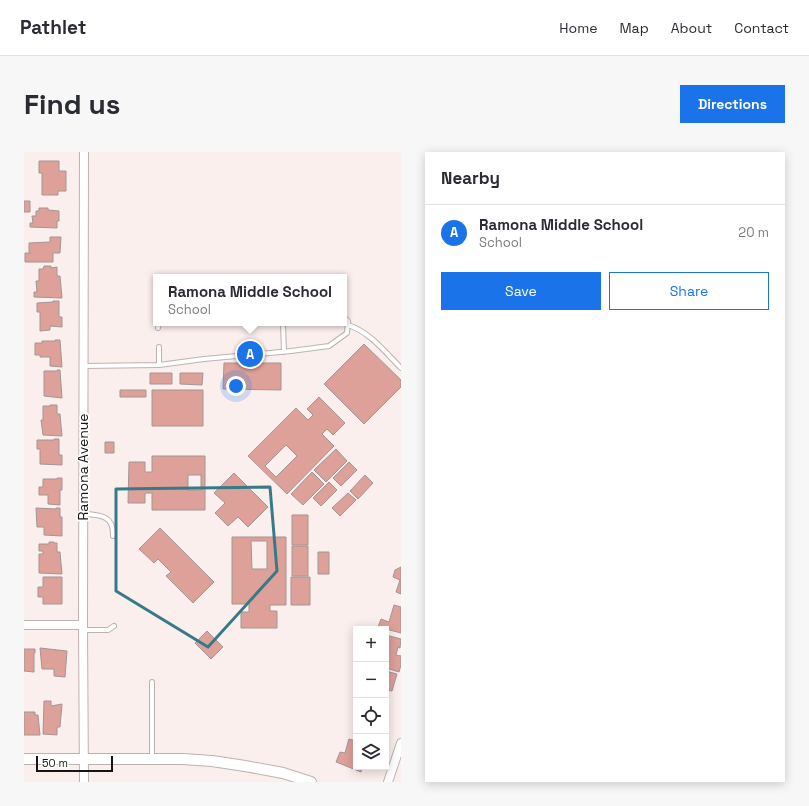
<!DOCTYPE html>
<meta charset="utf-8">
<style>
body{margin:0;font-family:"Space Grotesk",sans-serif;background:#f7f7f7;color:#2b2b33}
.controls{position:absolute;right:12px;bottom:12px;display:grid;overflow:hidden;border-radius:0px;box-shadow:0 2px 10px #0003}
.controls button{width:36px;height:36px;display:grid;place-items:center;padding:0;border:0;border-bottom:1px solid #e1e1e2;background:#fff;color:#2b2b33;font:20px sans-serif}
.scale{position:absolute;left:12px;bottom:10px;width:77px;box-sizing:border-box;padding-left:4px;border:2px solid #181414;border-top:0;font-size:11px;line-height:14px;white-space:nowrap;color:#181414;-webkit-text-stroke:3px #fff;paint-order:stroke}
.you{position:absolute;left:212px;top:234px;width:14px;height:14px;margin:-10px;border:3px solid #fff;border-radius:50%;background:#1a73e8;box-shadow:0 0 0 6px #1a73e833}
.badge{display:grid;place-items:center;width:26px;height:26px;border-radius:50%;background:#1a73e8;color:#fff;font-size:13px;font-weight:700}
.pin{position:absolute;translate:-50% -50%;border:2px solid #fff;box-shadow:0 1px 4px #0006}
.popup{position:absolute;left:129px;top:122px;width:194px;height:52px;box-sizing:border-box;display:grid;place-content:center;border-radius:0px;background:#fff;filter:drop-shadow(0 1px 3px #0005);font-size:13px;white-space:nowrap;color:#7c7c81}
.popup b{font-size:15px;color:#2b2b33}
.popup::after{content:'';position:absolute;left:50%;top:100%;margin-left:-8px;border:8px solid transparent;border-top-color:#fff}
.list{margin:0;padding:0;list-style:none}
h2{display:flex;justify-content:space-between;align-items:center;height:52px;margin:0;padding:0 16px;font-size:17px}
h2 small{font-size:13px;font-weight:400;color:#7c7c81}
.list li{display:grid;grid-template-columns:26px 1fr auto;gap:12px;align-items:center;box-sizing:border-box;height:56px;padding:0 16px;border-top:1px solid #e1e1e2}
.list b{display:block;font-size:15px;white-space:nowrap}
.list p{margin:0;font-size:13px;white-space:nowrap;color:#7c7c81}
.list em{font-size:13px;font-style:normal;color:#7c7c81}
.actions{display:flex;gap:8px;padding:12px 16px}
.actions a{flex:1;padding:9px 0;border:1px solid #1a73e8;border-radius:0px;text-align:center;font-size:14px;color:#1a73e8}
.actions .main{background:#1a73e8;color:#fff}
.icon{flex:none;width:22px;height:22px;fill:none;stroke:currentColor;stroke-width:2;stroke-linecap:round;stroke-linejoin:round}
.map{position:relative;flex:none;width:377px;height:630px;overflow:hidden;border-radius:0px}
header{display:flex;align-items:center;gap:24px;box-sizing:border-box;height:56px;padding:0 20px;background:#fff;border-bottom:1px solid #e1e1e2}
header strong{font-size:19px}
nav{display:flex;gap:22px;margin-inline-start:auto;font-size:14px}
.intro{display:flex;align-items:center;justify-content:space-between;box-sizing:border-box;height:96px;padding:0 24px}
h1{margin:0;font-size:28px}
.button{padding:10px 18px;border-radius:0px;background:#1a73e8;color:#fff;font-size:14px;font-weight:700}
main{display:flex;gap:24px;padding:0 24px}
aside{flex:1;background:#fff;border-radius:0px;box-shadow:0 2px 10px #0003}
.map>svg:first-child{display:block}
.building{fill:#dda199;stroke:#a19694;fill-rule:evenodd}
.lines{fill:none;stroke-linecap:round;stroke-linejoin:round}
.service-casing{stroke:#bdb2b0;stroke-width:6}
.minor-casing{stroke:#bdb2b0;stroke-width:10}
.tertiary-casing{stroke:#bdb2b0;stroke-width:12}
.service{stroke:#fff;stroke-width:4}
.minor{stroke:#fff;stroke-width:8}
.tertiary{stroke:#fff;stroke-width:10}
.marked{fill:none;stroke:#357b87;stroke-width:3;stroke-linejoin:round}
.labels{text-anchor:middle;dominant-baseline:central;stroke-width:3.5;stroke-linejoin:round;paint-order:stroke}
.street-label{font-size:14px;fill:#181414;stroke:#fff}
</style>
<header>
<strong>Pathlet</strong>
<nav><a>Home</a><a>Map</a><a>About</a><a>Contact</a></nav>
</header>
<div class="intro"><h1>Find us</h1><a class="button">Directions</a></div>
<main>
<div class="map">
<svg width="377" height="630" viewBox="0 0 377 630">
<rect width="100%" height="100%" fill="#fbefed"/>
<!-- building -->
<path class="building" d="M15 9H35V19H42V39H34V43H18V21H15Z
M0 49H6V60H0Z
M15 56H24V58L35 59V69H33V76L6 75V71H9L8 64H12V59H15Z
M26 85H37L36 101H29V110H1V101H7L5 100V91L26 90Z
M20 114H27V116L33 115V124H36L38 146 10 145V140H13L12 129H15V117H19Z
M29 149H35V165H38V175L26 174V178L16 179V160H13V151L29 150Z
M31 188H36L38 215 26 214V205H16V203H11V191H18V189H31Z
M340 192 377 228V235L340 272 300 232Z
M200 211H257V238L199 237Z
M33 218H36L38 246 20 244V219H33Z
M126 221H148V232H126Z
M156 221H179L178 233 156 232Z
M96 238H122V245H96Z
M128 238H179V274H128Z
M295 245 321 271 309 283 303 277 298 282 310 294 263 342 224 304 272 256 284 268 289 263 283 257ZM262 293 273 304 252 325 241 314Z
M26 253H33V262H36L38 284 19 283 17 268H19V254H26Z
M30 287H35V303H38V313L16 312V297H13V288H30Z
M81 290H90V301H81Z
M312 297 323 309 302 330 290 318Z
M128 304H181V358H128V341H121V351H104L105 310H121V320H128ZM164 323H177V338H164Z
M325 310 333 318 317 334 309 326Z
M288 320 300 332 279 353 267 342Z
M210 321 244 355 224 375 214 365 204 374 191 361 201 351 190 341Z
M341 323 349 331 334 347 326 339Z
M33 326H38V338H36V353L24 352V343H15V335H19V327H33Z
M305 330 313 338 297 354 289 346Z
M324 341 332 348 316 364 308 356Z
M12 356 32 357V356H36V365H38V384L20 383V375H13Z
M268 363H284V393H268Z
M136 376 190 430 169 451 142 424 147 420 134 407 130 411 115 397Z
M208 385H262V453H246V459H253V476H217V460H225V452H208ZM227 389H243V417H228Z
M25 390H30V391H33V400H36L38 422 15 421V402H19V399H15V392H25Z
M268 394H284V424H268Z
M294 400H305V422H294Z
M377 415V442L372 440 376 428 369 425 371 418Z
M19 425H38V452H19V445H14V435H19Z
M267 425H286V453H267Z
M370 453 377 455V481L354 475 357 467 365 470Z
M183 479 199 495 187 507 171 491Z
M362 483 377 487 376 496 374 495 372 503 377 504V513L375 520 362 516Z
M16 496 43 499 41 525 30 524V517H18Z
M0 497H11V501H10V520L0 519Z
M362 519 373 522 368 539 362 538Z
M20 549H27V554L38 552 36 575H33V583L19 582Z
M0 560H11V563H14L16 583H0Z
M325 587 332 589V615H338L337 620 312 610 316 600 321 601Z"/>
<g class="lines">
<defs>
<path id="service" d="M259 171 260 200
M324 173C346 180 361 200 377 216
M134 176 135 171
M135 195V213
M60 214 135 213 180 207 267 199 305 194 323 181 324 169 320 165
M59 362C76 363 90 363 89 384
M59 478H84L90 474
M128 530V607"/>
<path id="minor" d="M0 473H59
M60 630 59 473 60 0
M364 630 377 591"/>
<path id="tertiary" d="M0 607H159L188 609 221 614 259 621 287 630"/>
</defs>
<!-- service casing -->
<use href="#service" class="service-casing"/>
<!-- minor casing -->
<use href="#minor" class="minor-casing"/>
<!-- tertiary casing -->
<use href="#tertiary" class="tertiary-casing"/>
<!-- service -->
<use href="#service" class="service"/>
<!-- minor -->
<use href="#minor" class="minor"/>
<!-- tertiary -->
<use href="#tertiary" class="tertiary"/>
</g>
<!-- marked area -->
<path class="marked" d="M246 335 253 419 184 495 92 439V337Z"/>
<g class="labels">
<!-- street labels -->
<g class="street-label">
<text transform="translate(59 315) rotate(-90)">Ramona Avenue</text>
</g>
</g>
</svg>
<div class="controls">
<button>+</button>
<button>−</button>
<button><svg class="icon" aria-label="locate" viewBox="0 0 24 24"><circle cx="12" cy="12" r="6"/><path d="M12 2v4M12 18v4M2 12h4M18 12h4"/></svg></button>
<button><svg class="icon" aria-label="layers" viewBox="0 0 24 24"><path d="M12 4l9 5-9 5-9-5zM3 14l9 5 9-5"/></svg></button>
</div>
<div class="scale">50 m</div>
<div class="you"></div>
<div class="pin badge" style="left:226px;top:202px">A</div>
<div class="popup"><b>Ramona Middle School</b>School</div>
</div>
<aside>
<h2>Nearby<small></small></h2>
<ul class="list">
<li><span class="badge">A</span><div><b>Ramona Middle School</b><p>School</p></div><em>20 m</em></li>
</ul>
<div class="actions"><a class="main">Save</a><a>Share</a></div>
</aside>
</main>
